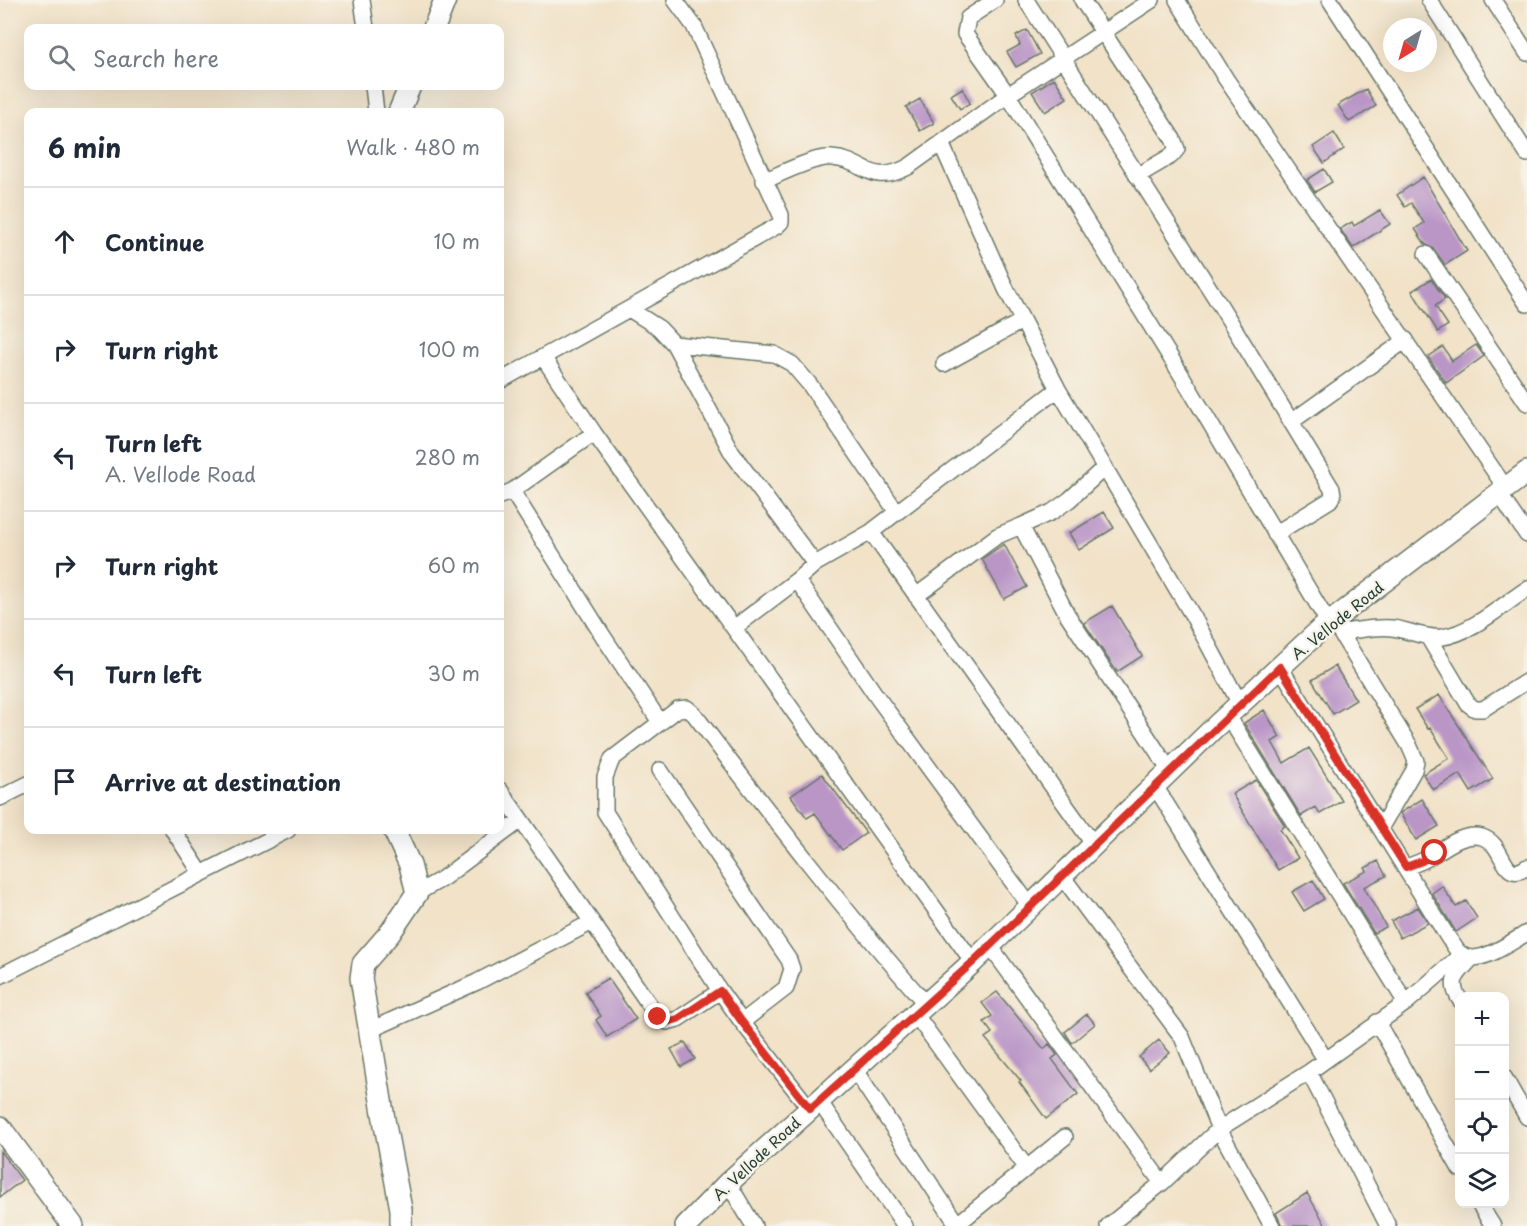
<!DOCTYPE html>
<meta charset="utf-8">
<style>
body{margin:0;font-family:"Playpen Sans",sans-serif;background:#f6f6f7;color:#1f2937}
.controls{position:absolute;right:18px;bottom:18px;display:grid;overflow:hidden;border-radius:12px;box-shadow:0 6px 24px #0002}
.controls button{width:54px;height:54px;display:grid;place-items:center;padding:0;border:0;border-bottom:2px solid #e0e1e3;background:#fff;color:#1f2937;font:30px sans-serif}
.compass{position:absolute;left:1383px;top:18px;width:54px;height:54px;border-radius:50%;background:#fff;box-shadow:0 6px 24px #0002;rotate:217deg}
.stop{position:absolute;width:18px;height:18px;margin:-14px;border:4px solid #d93025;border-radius:50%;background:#fff}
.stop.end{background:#d93025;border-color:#fff;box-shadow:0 2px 6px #0008}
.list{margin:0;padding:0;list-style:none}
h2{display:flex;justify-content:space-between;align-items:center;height:78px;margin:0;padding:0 24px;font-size:26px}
h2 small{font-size:20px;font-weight:400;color:#747a83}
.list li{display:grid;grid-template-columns:39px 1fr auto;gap:18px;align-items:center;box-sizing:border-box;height:108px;padding:0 24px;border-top:2px solid #e0e1e3}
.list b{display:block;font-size:22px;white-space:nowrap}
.list p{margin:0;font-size:20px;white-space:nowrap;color:#747a83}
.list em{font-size:20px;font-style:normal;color:#747a83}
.icon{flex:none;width:33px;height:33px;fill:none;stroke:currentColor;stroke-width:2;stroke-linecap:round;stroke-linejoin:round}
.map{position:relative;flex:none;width:1527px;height:1226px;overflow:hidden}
.search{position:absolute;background:#fff;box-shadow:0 6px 24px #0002;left:24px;top:24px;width:480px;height:66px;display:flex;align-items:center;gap:15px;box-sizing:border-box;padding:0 21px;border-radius:12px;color:#747a83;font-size:22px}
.panel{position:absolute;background:#fff;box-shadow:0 6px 24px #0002;left:24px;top:108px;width:480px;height:726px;border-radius:12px}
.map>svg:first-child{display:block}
.building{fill:#ba96c7}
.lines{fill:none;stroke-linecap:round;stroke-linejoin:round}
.street-casing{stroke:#687768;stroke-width:18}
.secondary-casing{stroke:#687768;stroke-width:24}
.street{stroke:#fff;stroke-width:15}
.secondary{stroke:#fff;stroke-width:21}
.route{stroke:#d93025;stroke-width:8}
.labels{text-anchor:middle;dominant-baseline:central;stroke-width:5;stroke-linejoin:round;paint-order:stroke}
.street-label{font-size:15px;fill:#1f3d34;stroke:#f7f3e8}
</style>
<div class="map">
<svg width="1527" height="1226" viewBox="0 0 1527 1226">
<rect width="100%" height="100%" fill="#f7f3e8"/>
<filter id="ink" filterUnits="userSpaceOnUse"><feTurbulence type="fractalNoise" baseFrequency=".0167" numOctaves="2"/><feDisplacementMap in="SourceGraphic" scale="12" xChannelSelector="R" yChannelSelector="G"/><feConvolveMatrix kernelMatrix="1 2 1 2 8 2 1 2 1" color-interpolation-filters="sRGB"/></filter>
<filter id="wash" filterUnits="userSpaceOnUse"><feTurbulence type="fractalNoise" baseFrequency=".008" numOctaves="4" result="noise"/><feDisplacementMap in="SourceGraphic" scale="24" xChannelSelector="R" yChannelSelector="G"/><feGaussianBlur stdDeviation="1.35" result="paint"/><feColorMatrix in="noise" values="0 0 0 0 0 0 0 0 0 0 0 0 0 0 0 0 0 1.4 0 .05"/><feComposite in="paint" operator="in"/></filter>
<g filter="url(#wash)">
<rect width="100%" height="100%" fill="#f1e2c8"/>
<g id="blocks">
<!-- building -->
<path class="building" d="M1027 30 1040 54 1016 67 1007 52 1020 45 1016 36Z
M1054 78 1067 98 1045 112 1032 92Z
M962 88 970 103 960 109 951 95Z
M1366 89 1376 106 1349 122 1338 105Z
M920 99 934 123 920 131 906 107Z
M1334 133 1344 149 1324 163 1313 147Z
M1324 169 1332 182 1315 192 1307 180Z
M1423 177 1467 251 1445 265 1434 249 1425 244 1415 229 1424 223 1411 203 1405 207 1397 195Z
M1380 210 1390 224 1353 248 1340 229 1352 222 1354 226Z
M1431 279 1445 299 1435 306 1448 325 1438 332 1412 291Z
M1476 345 1484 356 1446 383 1428 357 1443 347 1452 361Z
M1104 512 1114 528 1079 550 1069 533Z
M1004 544 1027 587 1004 599 982 559Z
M1112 606 1142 656 1117 672 1084 623Z
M1335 666 1356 700 1333 714 1312 680Z
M1439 695 1493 779 1471 792 1460 774 1433 790 1423 774 1449 758 1430 728 1428 729 1415 709Z
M1264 710 1280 737 1272 742 1284 763 1309 748 1342 801 1320 814 1316 807 1301 816 1244 723Z
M822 774 866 833 842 850 815 813 807 818 791 796Z
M1256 780 1285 826 1280 829 1298 858 1278 870 1232 794Z
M1422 799 1439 826 1416 840 1400 813Z
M1378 861 1386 876 1364 887 1386 927 1374 933 1343 883 1367 871 1365 868Z
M1313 880 1324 899 1304 911 1292 892Z
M1442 886 1456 907 1466 901 1477 918 1456 932 1432 893Z
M1418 907 1428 923 1400 938 1391 921Z
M608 978 636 1019 607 1037 596 1020 601 1016 585 992Z
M997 992 1044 1049 1049 1044 1057 1055 1052 1059 1078 1094 1046 1119 1019 1082 1021 1081 985 1038 992 1033 984 1022 992 1016 982 1003Z
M1087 1014 1095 1024 1072 1043 1065 1032Z
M1159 1040 1170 1053 1149 1069 1139 1057Z
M685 1042 695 1059 681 1067 671 1049Z
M0 1151 22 1180 0 1197Z
M1307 1193 1326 1226H1282L1276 1213Z"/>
</g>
</g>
<g filter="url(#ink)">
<use href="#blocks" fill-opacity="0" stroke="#687768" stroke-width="1.5"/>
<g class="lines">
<defs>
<path id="street" d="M362 0 366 28
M995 0 968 18 965 34 1008 95 1182 376 1329 624 1340 632C1357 631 1375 626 1392 628 1409 630 1425 639 1442 637 1470 634 1504 604 1527 589
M1026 0 1220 305 1332 489 1333 495 1330 500 1275 534
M1082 0 1173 139 1177 149 1171 156 1137 176
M1177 0 1226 79 1505 487
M1330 0 1527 304
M1429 0 1527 154
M1493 0 1527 53
M373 86 376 112
M941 143 1006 289 1058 389 1194 618 1240 704
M764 181C780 174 815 156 832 158 865 160 869 187 908 167L1008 95 1152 0
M1426 254 1527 403
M629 309 659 328 674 344 732 453 815 564 797 580 877 697 1030 906
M674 344 774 354 792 364 810 385 896 511
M543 357 594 433 973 962
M944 364 1022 321
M500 381 777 226 781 222V215L694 26 675 0
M1291 422 1406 340
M1105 467 1069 500 1052 512 1021 526 1067 614 1170 771
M512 491 594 433
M1498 492 1527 535
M500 496 512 491 603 636 660 722
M871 532 1094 845
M815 564 871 532 1058 389
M916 596 997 536 1021 526
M734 628 797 580
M1340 632 1409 745 1416 761 1414 770 1381 827
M1428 637 1468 704 1475 709H1483L1527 681
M1280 667 1449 939C1453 943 1456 951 1461 954 1477 968 1512 941 1527 933
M1228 716 1406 1003
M660 770 789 960 792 969 786 988 742 1022
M1155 786 1325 1059
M500 790 658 1017 667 1022 678 1019 720 991
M0 798 28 784
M173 830 201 873
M1406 867C1412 865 1418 863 1424 860 1440 852 1462 831 1482 837 1506 844 1501 885 1527 867
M1062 876 1182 1037 1219 1129 1272 1226
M417 893 442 879 521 820
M990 946 1162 1183
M0 976 288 830
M1460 1000C1447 980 1458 974 1471 959
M915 1014 1026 1167
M1377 1022 1460 1169
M368 1031 477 982 592 922
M854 1069 957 1224
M1309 1072 1388 1226
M1504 1077 1527 1117
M819 1101 905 1226
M810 1109 742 1022 720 991 605 812V777L612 759 678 709 687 708 694 714C769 813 844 911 926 1004
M728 1183 754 1226
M1479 1204 1493 1226
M955 1226 1065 1137
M1108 1226 1162 1183 1219 1129 1309 1072 1406 1003 1461 955"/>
<path id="secondary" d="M434 28 445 0
M399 112 410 86
M394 830 410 865 417 893 390 933 363 964 361 978 385 1125 401 1209V1226
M0 1127 73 1226
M686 1226 728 1183 973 962 1216 726 1320 630 1527 472"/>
</defs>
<!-- street casing -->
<use href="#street" class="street-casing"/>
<!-- secondary casing -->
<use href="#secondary" class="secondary-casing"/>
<!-- street -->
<use href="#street" class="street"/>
<!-- secondary -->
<use href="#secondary" class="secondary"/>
</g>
</g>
<g class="lines" filter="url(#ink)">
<!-- route -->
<path class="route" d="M658 1017 667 1022 678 1019 720 991 742 1022 810 1109 973 962 1280 667 1406 867 1422 861 1435 853"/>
</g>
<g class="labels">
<!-- street labels -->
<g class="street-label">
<text transform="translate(1337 620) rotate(-39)">A. Vellode Road</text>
<text transform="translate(756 1158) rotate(-43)">A. Vellode Road</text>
</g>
</g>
</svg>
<div class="controls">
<button>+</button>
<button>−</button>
<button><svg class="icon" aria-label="locate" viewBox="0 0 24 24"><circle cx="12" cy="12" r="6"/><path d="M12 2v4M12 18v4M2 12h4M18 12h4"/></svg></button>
<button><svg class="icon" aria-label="layers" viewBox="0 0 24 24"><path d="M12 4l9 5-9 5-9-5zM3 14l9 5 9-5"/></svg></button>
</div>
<svg class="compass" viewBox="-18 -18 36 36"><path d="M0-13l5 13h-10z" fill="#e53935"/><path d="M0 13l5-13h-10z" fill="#747a83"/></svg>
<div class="stop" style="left:1435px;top:853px"></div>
<div class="stop end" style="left:658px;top:1017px"></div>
<div class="search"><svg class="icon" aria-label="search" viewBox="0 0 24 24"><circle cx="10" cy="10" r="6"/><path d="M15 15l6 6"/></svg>Search here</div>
<section class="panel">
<h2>6 min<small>Walk · 480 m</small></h2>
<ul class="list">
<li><svg class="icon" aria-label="ahead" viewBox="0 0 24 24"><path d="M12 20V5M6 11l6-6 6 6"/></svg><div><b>Continue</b></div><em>10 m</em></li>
<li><svg class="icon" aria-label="right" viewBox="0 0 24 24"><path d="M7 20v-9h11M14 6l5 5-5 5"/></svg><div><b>Turn right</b></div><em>100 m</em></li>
<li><svg class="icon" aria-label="left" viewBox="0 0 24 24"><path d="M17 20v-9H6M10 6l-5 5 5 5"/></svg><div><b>Turn left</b><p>A. Vellode Road</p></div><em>280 m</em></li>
<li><svg class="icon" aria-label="right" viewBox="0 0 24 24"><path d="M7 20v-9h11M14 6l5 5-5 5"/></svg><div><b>Turn right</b></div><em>60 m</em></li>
<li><svg class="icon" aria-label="left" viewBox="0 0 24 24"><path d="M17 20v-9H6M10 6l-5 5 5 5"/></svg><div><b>Turn left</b></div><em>30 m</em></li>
<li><svg class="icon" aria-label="arrive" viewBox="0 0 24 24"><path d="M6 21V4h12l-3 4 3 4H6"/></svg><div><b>Arrive at destination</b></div></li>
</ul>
</section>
</div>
